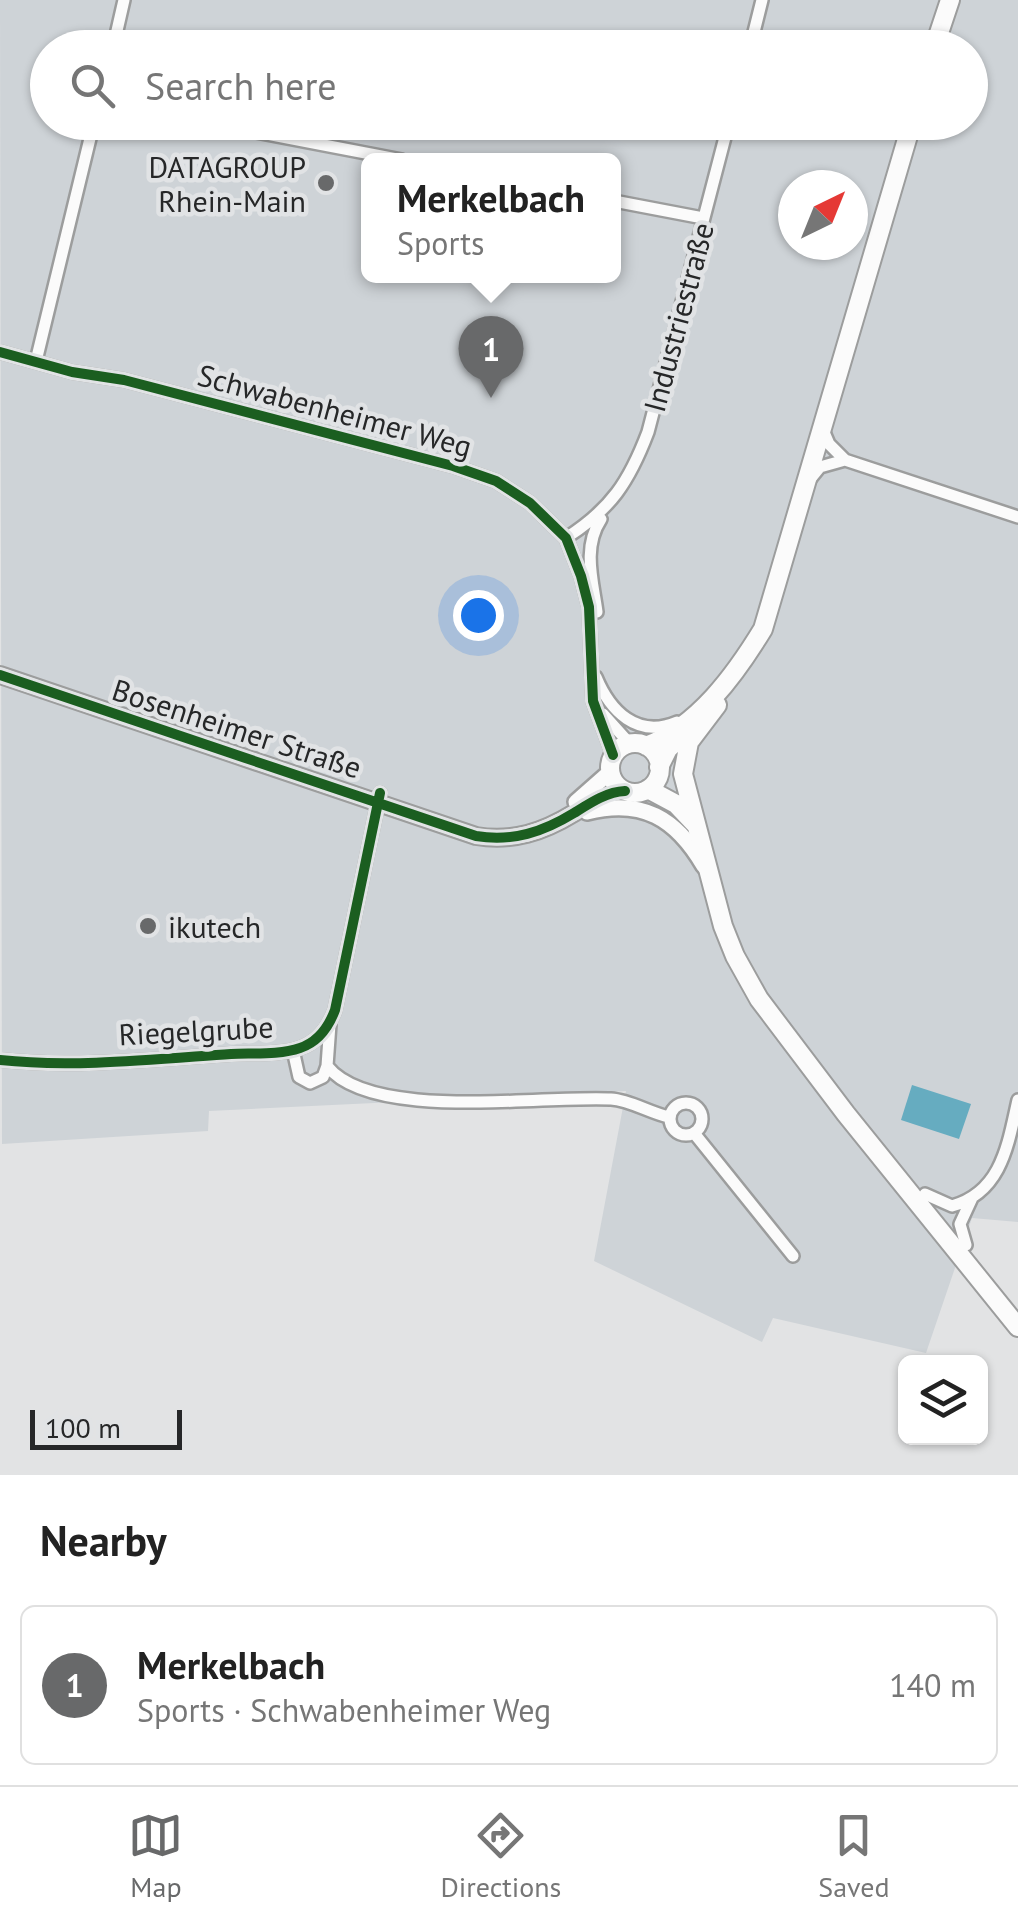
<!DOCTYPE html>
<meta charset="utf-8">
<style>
body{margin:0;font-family:"PT Sans",sans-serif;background:#f2f2f2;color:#222}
.controls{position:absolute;right:30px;bottom:30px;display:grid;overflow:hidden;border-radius:15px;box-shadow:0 2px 8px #0004}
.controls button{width:90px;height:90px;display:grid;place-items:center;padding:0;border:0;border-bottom:2px solid #e0e0e0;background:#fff;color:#222;font:50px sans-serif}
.compass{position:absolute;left:778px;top:170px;width:90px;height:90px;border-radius:50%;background:#fff;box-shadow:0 2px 8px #0004;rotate:43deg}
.scale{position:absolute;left:30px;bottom:25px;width:152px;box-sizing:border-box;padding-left:10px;border:5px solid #262728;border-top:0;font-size:28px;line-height:35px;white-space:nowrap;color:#262728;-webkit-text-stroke:8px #e1e3e5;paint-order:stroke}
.you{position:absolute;left:478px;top:615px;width:35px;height:35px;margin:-25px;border:8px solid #fff;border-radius:50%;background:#1a73e8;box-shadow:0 0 0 15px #1a73e833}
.badge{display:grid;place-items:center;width:65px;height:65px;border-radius:50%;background:#68696a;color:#fff;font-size:32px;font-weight:700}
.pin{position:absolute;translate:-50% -82px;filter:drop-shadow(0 2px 5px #0008)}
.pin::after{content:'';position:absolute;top:52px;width:35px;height:30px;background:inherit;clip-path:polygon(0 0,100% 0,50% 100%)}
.popup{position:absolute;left:361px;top:153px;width:260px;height:130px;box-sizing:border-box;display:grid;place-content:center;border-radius:15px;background:#fff;filter:drop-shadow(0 2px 8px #0005);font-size:32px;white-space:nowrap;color:#767676}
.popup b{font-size:38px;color:#222}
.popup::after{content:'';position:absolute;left:50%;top:100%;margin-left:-20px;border:20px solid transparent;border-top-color:#fff}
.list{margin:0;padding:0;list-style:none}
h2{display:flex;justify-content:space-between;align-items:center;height:130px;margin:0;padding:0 40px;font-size:42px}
h2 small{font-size:32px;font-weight:400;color:#767676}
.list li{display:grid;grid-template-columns:65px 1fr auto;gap:30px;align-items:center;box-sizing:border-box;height:160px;margin:0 20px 20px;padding:0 20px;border:2px solid #e0e0e0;border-radius:15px}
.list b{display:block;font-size:38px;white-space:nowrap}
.list p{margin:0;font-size:32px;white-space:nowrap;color:#767676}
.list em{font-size:32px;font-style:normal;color:#767676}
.icon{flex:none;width:55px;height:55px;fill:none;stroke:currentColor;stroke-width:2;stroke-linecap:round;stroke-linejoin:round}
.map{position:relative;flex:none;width:1018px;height:1475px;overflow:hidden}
.search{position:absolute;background:#fff;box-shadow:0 2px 8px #0004;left:30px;right:30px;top:30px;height:110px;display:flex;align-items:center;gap:25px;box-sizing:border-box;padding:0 35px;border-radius:55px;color:#767676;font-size:38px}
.sheet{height:310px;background:#fff}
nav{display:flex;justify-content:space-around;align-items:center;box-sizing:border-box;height:140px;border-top:2px solid #e0e0e0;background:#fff;font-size:28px;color:#767676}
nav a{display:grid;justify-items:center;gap:5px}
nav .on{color:#68696a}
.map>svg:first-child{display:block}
.built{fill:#ced3d7;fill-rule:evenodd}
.water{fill:#66acc0}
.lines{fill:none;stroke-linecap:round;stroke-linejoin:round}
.minor-casing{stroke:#9c9d9d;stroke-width:16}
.tertiary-casing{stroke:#9c9d9d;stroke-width:20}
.primary-casing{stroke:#9c9d9d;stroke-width:22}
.minor{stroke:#fbfbfb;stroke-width:11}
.tertiary{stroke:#fbfbfb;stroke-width:15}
.primary{stroke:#fbfbfb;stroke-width:18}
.cycleway-casing{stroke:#e1e3e5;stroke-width:16}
.cycleway{stroke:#1b5e20;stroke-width:10}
.poi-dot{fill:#68696a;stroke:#e1e3e5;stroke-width:4}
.labels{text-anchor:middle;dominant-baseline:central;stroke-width:9;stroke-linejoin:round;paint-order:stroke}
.poi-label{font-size:30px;fill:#262728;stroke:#e1e3e5;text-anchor:end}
.street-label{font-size:30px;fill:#262728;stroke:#e1e3e5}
</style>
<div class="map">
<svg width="1018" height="1475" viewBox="0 0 1018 1475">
<rect width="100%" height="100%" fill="#e2e3e4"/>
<!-- built -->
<path class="built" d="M0 0H1018V1222L972 1218 926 1353 773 1318 762 1342 594 1261 626 1091 209 1111 208 1131 2 1144ZM48 48H970V122H48ZM368 160H614V276H368ZM793 185H853V245H793Z"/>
<!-- water -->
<path class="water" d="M912 1085 971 1104 959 1139 901 1120Z"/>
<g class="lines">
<defs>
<path id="minor" d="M113 48 124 0
M750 48 762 0
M204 122 402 160
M614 201 703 218
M0 352 72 372 124 380 453 466 496 481 530 503 566 538 581 576 589 607 593 701 613 755
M36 361 94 122
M823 430 829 444 845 460 1018 517
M811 478 820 467 845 460
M566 538C611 509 629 482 648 432L729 122
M597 612C593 581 582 548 601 519
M596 677C610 711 637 739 677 722
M603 714 630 744
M293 1050 299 1077 310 1083 323 1077 327 1066 330 1024
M0 1060C72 1068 158 1059 231 1054 253 1053 280 1055 300 1048 318 1042 329 1026 335 1010L380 793
M327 1066C371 1122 543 1095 611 1099 630 1100 650 1113 669 1117
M670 1119a16 16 0 1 1 32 0a16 16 0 1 1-32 0Z
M694 1133 793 1256
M925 1194 952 1206C1002 1192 1008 1144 1018 1100
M966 1245 960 1224 972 1198"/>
<path id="tertiary" d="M0 675 476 836C513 842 543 832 574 813 590 803 606 792 625 791
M576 802 610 772
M587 812C642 798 676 818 704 866"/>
<path id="primary" d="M934 48 950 0
M717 705 689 742 683 774 723 926 735 956 759 999 846 1114 1018 1327
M610 768a25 25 0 1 1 50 0a25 25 0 1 1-50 0Z
M646 746C698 726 735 675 763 629L912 122
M659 767 668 749 683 735
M648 789 676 804 695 824"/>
</defs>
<!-- minor casing -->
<use href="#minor" class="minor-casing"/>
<!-- tertiary casing -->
<use href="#tertiary" class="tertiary-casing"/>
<!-- primary casing -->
<use href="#primary" class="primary-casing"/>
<!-- minor -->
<use href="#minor" class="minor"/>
<!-- tertiary -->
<use href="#tertiary" class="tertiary"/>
<!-- primary -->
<use href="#primary" class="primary"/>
<defs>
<path id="cycleway" d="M0 352 72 372 124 380 453 466 496 481 530 503 566 538 581 576 589 607 593 701 613 755
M0 675 476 836C513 842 543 832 574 813 590 803 606 792 625 791
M0 1060C72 1068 158 1059 231 1054 253 1053 280 1055 300 1048 318 1042 329 1026 335 1010L380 793"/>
</defs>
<!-- cycleway casing -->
<use href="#cycleway" class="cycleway-casing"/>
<!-- cycleway -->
<use href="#cycleway" class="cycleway"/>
</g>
<!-- markers -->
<g class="poi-dot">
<circle cx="326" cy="183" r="10"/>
<circle cx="148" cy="926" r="10"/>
</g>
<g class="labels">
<!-- poi labels -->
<g class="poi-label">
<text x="306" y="166">DATAGROUP<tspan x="306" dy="34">Rhein-Main</tspan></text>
<text x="168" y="926" text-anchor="start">ikutech</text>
</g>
<!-- street labels -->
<g class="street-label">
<text transform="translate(678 317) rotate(-75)">Industriestraße</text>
<text transform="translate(335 410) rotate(15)">Schwabenheimer Weg</text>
<text transform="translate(237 728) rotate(18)">Bosenheimer Straße</text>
<text transform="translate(196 1030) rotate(-3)">Riegelgrube</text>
</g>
</g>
</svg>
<div class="controls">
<button><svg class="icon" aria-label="layers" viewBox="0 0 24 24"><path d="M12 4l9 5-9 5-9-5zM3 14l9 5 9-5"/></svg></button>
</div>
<svg class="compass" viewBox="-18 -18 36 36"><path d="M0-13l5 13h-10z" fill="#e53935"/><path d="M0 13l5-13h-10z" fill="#767676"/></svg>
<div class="scale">100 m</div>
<div class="you"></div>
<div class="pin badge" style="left:491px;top:398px">1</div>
<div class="popup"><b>Merkelbach</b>Sports</div>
<div class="search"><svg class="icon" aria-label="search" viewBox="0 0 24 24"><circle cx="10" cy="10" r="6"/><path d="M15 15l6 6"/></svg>Search here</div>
</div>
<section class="sheet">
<h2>Nearby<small></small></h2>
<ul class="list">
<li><span class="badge">1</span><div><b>Merkelbach</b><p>Sports · Schwabenheimer Weg</p></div><em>140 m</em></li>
</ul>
</section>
<nav>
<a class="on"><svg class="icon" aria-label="map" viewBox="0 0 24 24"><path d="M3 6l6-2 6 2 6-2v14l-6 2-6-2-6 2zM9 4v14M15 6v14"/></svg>Map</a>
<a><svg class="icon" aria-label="directions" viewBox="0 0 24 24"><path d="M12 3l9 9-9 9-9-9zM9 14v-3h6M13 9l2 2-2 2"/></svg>Directions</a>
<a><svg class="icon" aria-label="saved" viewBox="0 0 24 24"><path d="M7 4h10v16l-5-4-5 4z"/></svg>Saved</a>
</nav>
